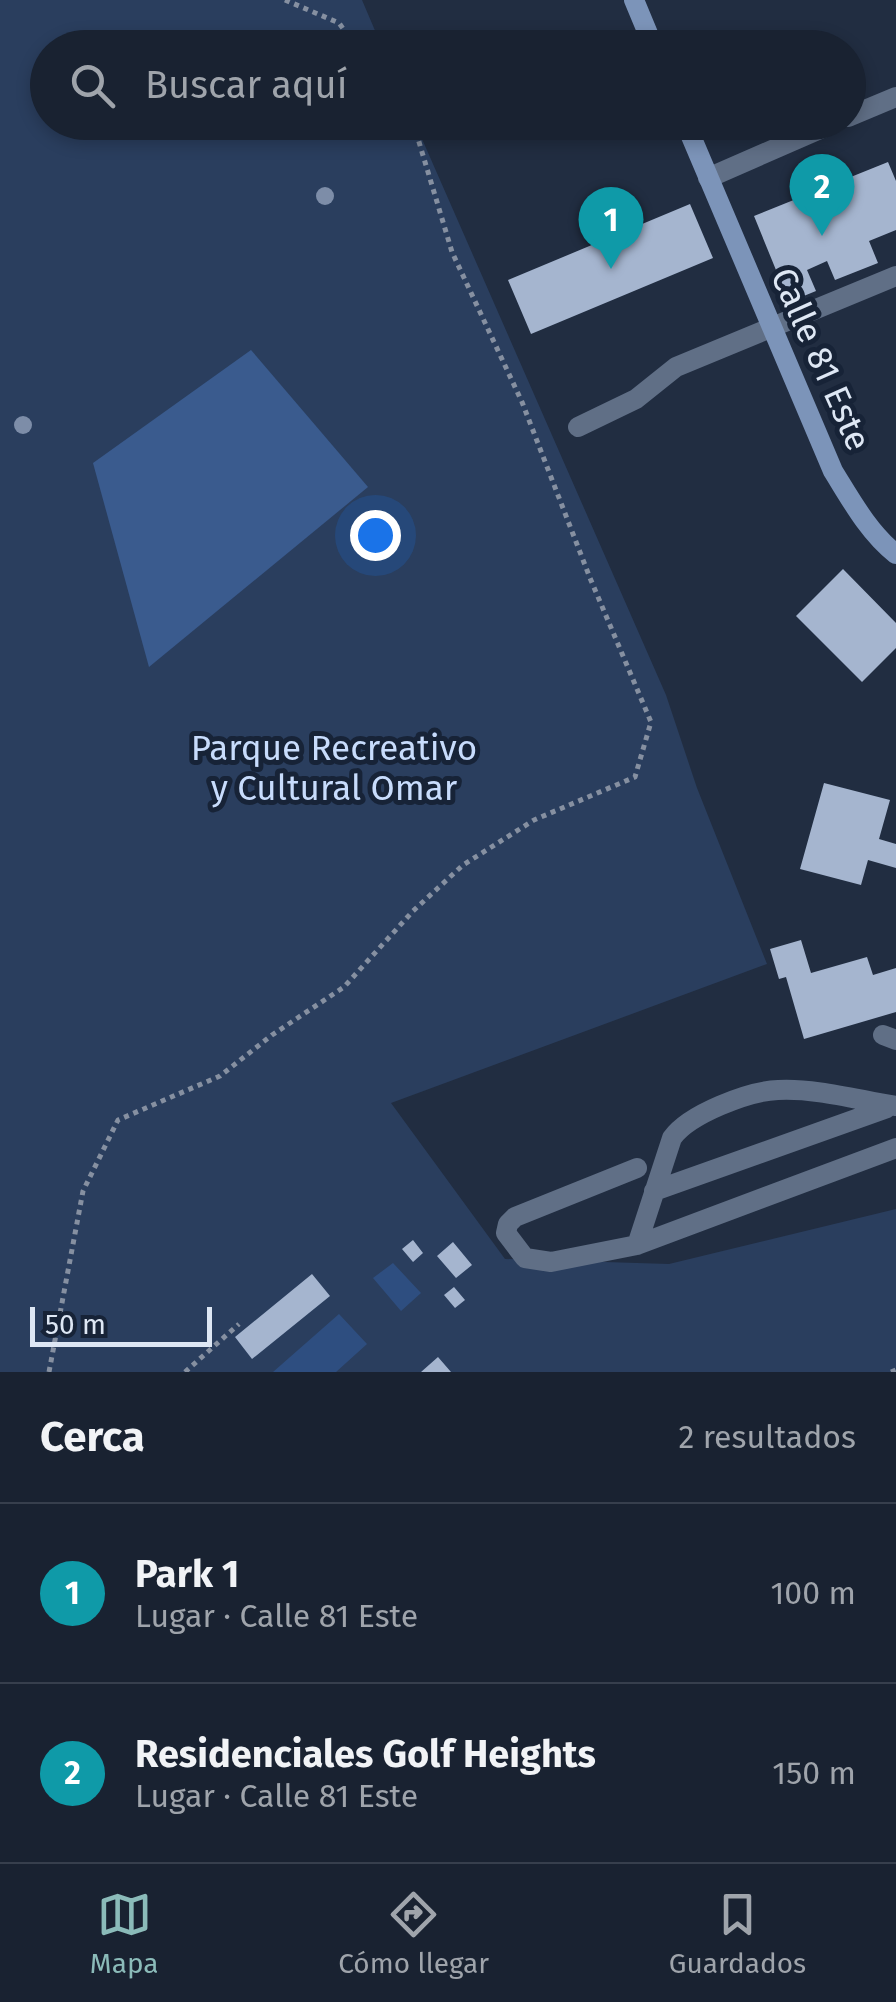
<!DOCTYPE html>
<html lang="es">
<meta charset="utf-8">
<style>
body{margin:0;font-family:"Fira Sans",sans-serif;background:#222a39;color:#f1f3f6}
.scale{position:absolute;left:30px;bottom:25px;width:182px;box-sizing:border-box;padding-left:10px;border:5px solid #dee7f4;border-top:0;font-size:28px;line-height:35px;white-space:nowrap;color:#dee7f4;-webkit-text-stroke:8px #172337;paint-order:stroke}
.you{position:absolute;left:375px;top:535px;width:35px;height:35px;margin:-25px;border:8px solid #fff;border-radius:50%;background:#1a73e8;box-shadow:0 0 0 15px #1a73e833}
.badge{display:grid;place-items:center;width:65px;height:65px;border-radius:50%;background:#8bbbb9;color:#fff;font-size:32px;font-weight:700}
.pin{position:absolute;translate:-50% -82px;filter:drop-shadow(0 2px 5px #0008)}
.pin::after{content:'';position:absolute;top:52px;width:35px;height:30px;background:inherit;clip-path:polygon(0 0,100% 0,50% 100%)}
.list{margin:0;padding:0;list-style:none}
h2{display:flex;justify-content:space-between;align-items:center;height:130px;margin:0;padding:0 40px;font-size:42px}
h2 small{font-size:32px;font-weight:400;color:#9fa4ab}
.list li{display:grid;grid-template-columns:65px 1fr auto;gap:30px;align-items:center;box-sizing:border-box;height:180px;padding:0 40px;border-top:2px solid #373f4d}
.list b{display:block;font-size:38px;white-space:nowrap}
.list p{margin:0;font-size:32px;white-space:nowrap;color:#9fa4ab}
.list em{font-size:32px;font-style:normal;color:#9fa4ab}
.icon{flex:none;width:55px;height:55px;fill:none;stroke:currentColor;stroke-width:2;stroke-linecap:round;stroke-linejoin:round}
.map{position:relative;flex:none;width:896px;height:1372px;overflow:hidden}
.search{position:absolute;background:#192231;box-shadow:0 5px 15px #0003;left:30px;right:30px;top:30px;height:110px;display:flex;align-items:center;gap:25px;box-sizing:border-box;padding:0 35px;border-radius:55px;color:#9fa4ab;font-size:38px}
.sheet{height:490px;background:#192231}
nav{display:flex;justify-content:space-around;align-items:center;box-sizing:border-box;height:140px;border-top:2px solid #373f4d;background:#192231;font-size:28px;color:#9fa4ab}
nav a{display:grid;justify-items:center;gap:5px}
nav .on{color:#8bbbb9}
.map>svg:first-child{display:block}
.green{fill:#2a3e5e}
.forest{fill:#3a5b8e}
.water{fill:#2e4e80}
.building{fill:#a5b5cf}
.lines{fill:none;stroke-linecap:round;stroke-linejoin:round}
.path{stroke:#8690a1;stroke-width:5;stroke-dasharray:5 5;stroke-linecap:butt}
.street{stroke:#606f86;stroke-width:20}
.secondary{stroke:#7c94b9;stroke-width:20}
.tree{fill:#7d8da8}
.labels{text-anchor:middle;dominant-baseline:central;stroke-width:10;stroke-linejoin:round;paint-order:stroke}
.street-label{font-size:35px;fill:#dee7f4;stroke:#172337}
.park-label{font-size:35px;fill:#c8dcfc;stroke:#172337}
</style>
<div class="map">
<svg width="896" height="1372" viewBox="0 0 896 1372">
<rect width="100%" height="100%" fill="#212d41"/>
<!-- green -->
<path class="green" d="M0 0H362L382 47 48 48V122L415 123 666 695 697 788 767 964 391 1103 505 1259 669 1264 896 1209V1372H0Z"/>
<!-- forest -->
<path class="forest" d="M251 350 368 487 149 667 93 463Z"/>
<!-- water -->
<path class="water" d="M393 1263 421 1293 401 1311 373 1278Z
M339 1314 367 1344 336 1372H273Z"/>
<!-- building -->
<path class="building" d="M888 162 896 181V230L869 241 878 263 835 280 827 261 807 270 816 291 789 302 754 216Z
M690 204 713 258 531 334 508 280Z
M843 569 896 623V648L862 682 796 616Z
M824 783 890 800 879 839 896 844V868L868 860 861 885 800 869Z
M801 940 811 973 867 957 873 975 896 968V1012L804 1039 786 977 779 979 770 949Z
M413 1240 423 1253 413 1262 402 1249Z
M453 1242 472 1265 456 1278 437 1256Z
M312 1274 330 1296 252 1359 235 1337Z
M454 1287 465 1300 455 1308 444 1295Z
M438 1357 451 1372H421Z"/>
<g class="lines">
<!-- path -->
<path class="path" d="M285 0 339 23 357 48
M49 1372 83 1191 118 1120 220 1076 272 1035 344 987 413 911 463 865 534 820 635 777 651 722 590 578 522 402 452 252 413 122
M185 1372 239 1324
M891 1372 896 1370"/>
<!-- street -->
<path class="street" d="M848 117 896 97
M708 178 836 122
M578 427 636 399 676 367 896 276
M883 1035 896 1040
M637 1168 515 1217 508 1224 506 1233 525 1258 551 1262 637 1245 896 1148
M654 1191 887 1108
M637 1245 672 1138C689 1114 749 1091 778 1090 816 1088 858 1100 896 1106"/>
<!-- secondary -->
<path class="secondary" d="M634 0 654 48
M685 122 833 471C851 500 869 533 896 554"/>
</g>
<!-- trees -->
<g class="tree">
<circle cx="325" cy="196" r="9"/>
<circle cx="23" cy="425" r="9"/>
</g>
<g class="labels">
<!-- street labels -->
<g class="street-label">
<text transform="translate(821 359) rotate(66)">Calle 81 Este</text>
</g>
<!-- park labels -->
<g class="park-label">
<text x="334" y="748">Parque Recreativo<tspan x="334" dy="40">y Cultural Omar</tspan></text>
</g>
</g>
</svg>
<div class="scale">50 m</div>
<div class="you"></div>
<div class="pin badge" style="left:611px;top:269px;background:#0f9aa8">1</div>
<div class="pin badge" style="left:822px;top:236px;background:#0f9aa8">2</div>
<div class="search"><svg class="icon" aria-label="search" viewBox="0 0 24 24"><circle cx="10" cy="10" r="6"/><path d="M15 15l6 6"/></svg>Buscar aquí</div>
</div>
<section class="sheet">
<h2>Cerca<small>2 resultados</small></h2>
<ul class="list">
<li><span class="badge" style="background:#0f9aa8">1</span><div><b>Park 1</b><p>Lugar · Calle 81 Este</p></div><em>100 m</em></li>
<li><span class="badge" style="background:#0f9aa8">2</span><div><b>Residenciales Golf Heights</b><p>Lugar · Calle 81 Este</p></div><em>150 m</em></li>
</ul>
</section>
<nav>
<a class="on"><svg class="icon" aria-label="map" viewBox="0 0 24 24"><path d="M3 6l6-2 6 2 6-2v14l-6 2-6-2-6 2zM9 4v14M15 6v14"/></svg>Mapa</a>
<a><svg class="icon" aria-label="directions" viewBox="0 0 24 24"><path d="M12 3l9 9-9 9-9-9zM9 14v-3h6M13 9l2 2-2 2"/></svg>Cómo llegar</a>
<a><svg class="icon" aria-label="saved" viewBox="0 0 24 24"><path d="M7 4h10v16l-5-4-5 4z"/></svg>Guardados</a>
</nav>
